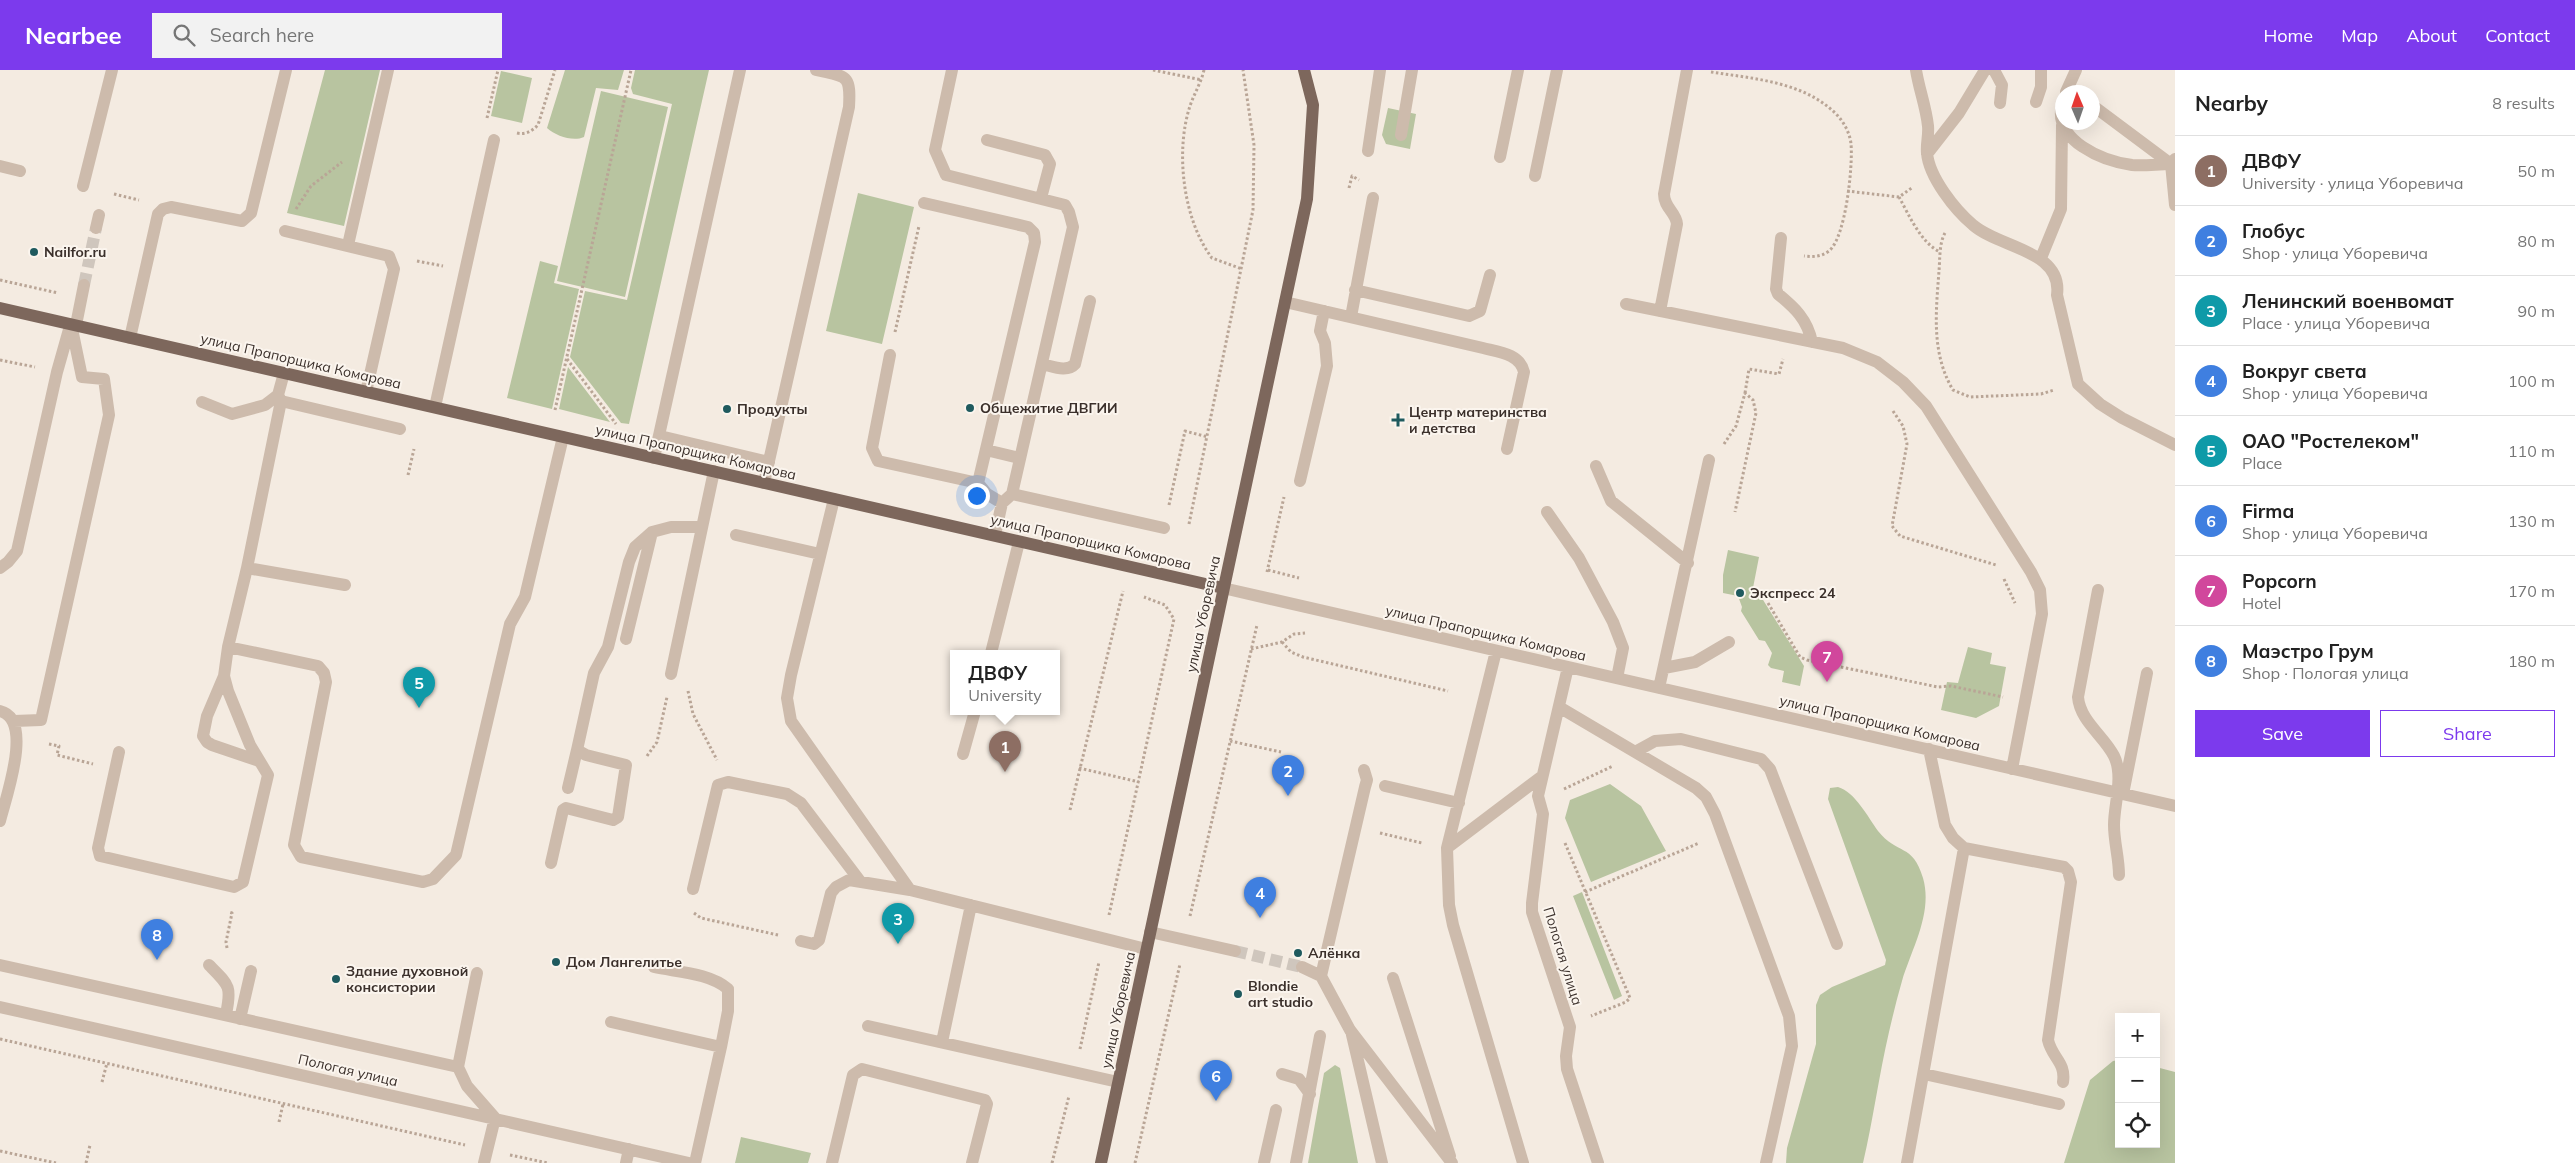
<!DOCTYPE html>
<meta charset="utf-8">
<style>
body{margin:0;font-family:Mulish,sans-serif;background:#f2f2f2;color:#222}
.controls{position:absolute;right:15px;bottom:15px;display:grid;overflow:hidden;border-radius:0px;box-shadow:0 5px 20px #0002}
.controls button{width:45px;height:45px;display:grid;place-items:center;padding:0;border:0;border-bottom:1px solid #e0e0e0;background:#fff;color:#222;font:25px sans-serif}
.compass{position:absolute;left:2055px;top:15px;width:45px;height:45px;border-radius:50%;background:#fff;box-shadow:0 5px 20px #0002;rotate:358deg}
.you{position:absolute;left:976px;top:425px;width:18px;height:18px;margin:-12px;border:4px solid #fff;border-radius:50%;background:#1a73e8;box-shadow:0 0 0 8px #1a73e833}
.badge{display:grid;place-items:center;width:32px;height:32px;border-radius:50%;background:#7c3aed;color:#fff;font-size:16px;font-weight:700}
.pin{position:absolute;translate:-50% -41px;filter:drop-shadow(0 1px 2px #0008)}
.pin::after{content:'';position:absolute;top:26px;width:18px;height:15px;background:inherit;clip-path:polygon(0 0,100% 0,50% 100%)}
.popup{position:absolute;left:950px;top:580px;width:110px;height:65px;box-sizing:border-box;display:grid;place-content:center;border-radius:0px;background:#fff;filter:drop-shadow(0 1px 4px #0005);font-size:16px;white-space:nowrap;color:#767676}
.popup b{font-size:19px;color:#222}
.popup::after{content:'';position:absolute;left:50%;top:100%;margin-left:-10px;border:10px solid transparent;border-top-color:#fff}
.list{margin:0;padding:0;list-style:none}
h2{display:flex;justify-content:space-between;align-items:center;height:65px;margin:0;padding:0 20px;font-size:21px}
h2 small{font-size:16px;font-weight:400;color:#767676}
.list li{display:grid;grid-template-columns:32px 1fr auto;gap:15px;align-items:center;box-sizing:border-box;height:70px;padding:0 20px;border-top:1px solid #e0e0e0}
.list b{display:block;font-size:19px;white-space:nowrap}
.list p{margin:0;font-size:16px;white-space:nowrap;color:#767676}
.list em{font-size:16px;font-style:normal;color:#767676}
.actions{display:flex;gap:10px;padding:15px 20px}
.actions a{flex:1;padding:11px 0;border:1px solid #7c3aed;border-radius:0px;text-align:center;font-size:18px;color:#7c3aed}
.actions .main{background:#7c3aed;color:#fff}
.icon{flex:none;width:28px;height:28px;fill:none;stroke:currentColor;stroke-width:2;stroke-linecap:round;stroke-linejoin:round}
.map{position:relative;flex:none;width:2175px;height:1093px;overflow:hidden}
header{display:flex;align-items:center;gap:30px;box-sizing:border-box;height:70px;padding:0 25px;background:#7c3aed;color:#fff}
header strong{font-size:24px}
nav{display:flex;gap:28px;margin-inline-start:auto;font-size:18px}
.search{width:350px;height:45px;background:#f2f2f2;display:flex;align-items:center;gap:12px;box-sizing:border-box;padding:0 18px;border-radius:0px;color:#767676;font-size:19px}
main{display:flex}
aside{flex:1;background:#fff}
.map>svg:first-child{display:block}
.green{fill:#b8c4a0}
.lines{fill:none;stroke-linecap:round;stroke-linejoin:round}
.minor-tunnel{stroke:#cfc6bd;stroke-width:12;stroke-dasharray:12 6;stroke-linecap:butt}
.path{stroke:#b9a596;stroke-width:3;stroke-dasharray:2.5 2.5;stroke-linecap:butt}
.minor{stroke:#cdbbac;stroke-width:12}
.major{stroke:#7d675c;stroke-width:12}
.poi-dot{fill:#1f5a5e;stroke:#fbf5ee;stroke-width:2}
.labels{text-anchor:middle;dominant-baseline:central;stroke-width:4;stroke-linejoin:round;paint-order:stroke}
.poi-label{font-size:14px;font-weight:bold;fill:#3b302b;stroke:#fbf5ee;text-anchor:start}
.street-label{font-size:14px;fill:#3b302b;stroke:#fbf5ee}
</style>
<header>
<strong>Nearbee</strong>
<div class="search"><svg class="icon" aria-label="search" viewBox="0 0 24 24"><circle cx="10" cy="10" r="6"/><path d="M15 15l6 6"/></svg>Search here</div>
<nav><a>Home</a><a>Map</a><a>About</a><a>Contact</a></nav>
</header>
<main>
<div class="map">
<svg width="2175" height="1093" viewBox="0 0 2175 1093">
<rect width="100%" height="100%" fill="#f4ebe1"/>
<!-- green -->
<path class="green" d="M325 0H380L344 156 287 143Z
M565 0H624L618 20 596 18 584 67C573 72 556 66 547 58Z
M635 0H709L629 354 621 353 570 287 585 221 627 230 672 34 633 24 631 18Z
M501 1 532 8 522 53 491 46Z
M601 21 668 37 625 227 557 211Z
M1388 38 1416 44 1410 79 1386 74 1382 65Z
M858 123 914 137 882 274 826 261Z
M540 191 558 196 554 213 579 219 552 339 507 328Z
M568 297 610 352 559 339Z
M1728 480 1759 487 1752 523 1760 525 1804 596 1800 616 1782 612 1784 601 1771 598 1768 595 1772 583 1765 571 1759 570 1741 541 1742 537 1738 526 1723 523V505Z
M1968 577 1992 583 1990 594 2006 597 1999 636 1976 648 1941 640 1947 612 1958 613Z
M1610 714 1641 736 1666 781 1591 812 1565 748 1570 730Z
M1838 717C1855 722 1868 747 1878 761 1897 785 1913 773 1923 808 1933 843 1912 878 1902 911 1897 928 1893 945 1889 962 1879 1005 1873 1050 1863 1093H1786L1787 1078 1816 974V935L1820 925 1832 917 1885 895 1886 890 1828 729 1830 718Z
M1582 822 1622 926 1614 930 1573 826Z
M2119 990V1074H2156V997L2175 1002V1093H2064L2090 1010 2113 991Z
M1335 995 1340 998 1358 1093H1308L1324 1003Z
M741 1067 811 1083 808 1093H735Z"/>
<g class="lines">
<!-- minor-tunnel -->
<path class="minor-tunnel" d="M84 215 96 158
M1235 881 1302 897"/>
<!-- path -->
<path class="path" d="M1153 0 1202 10
M1204 0C1201 13 1194 24 1190 36 1175 81 1183 150 1212 188L1242 199
M1711 2C1756 9 1806 12 1838 46 1845 54 1850 64 1851 74 1853 95 1846 167 1829 181 1821 187 1813 187 1804 186
M487 48 498 0
M517 63C526 65 532 61 538 55L555 0
M1349 118 1352 106 1359 110
M1847 121 1899 127 1913 117
M114 124 139 130
M1899 127C1909 145 1921 173 1940 182
M296 139 311 116 342 92
M1945 163C1939 173 1940 190 1939 201 1936 242 1931 283 1953 320L1970 327 2041 324 2054 320
M417 191 443 196
M0 210 58 223
M895 262 919 156
M567 289 616 354
M0 290 35 297
M1745 323 1749 299 1779 304 1783 289
M555 340 631 0
M1893 341 1903 356 1907 374 1892 456 1900 466 1996 495
M1724 374 1736 356 1745 323 1753 330 1756 343 1735 442
M408 405 414 379
M1169 435 1185 361 1208 367
M1189 454 1253 140 1254 75 1243 0
M1268 500 1299 508
M1267 502 1284 427
M2004 509 2015 533
M1768 533 1800 587 1807 590 1938 617 1951 616 2003 627
M1282 572 1291 582 1303 587 1448 621
M1251 579 1282 572 1294 564 1305 563
M688 621 693 644 717 690
M1230 671 1281 682
M49 674 59 676 57 685 93 694
M647 686 657 672 667 627
M1079 698 1139 712
M1564 719 1613 696
M1070 740 1123 521
M1380 763 1422 773
M1565 773 1630 928 1626 932 1591 946
M1585 822 1699 773
M694 843 701 848 778 865
M1109 845 1174 549 1165 535 1144 527
M1190 846 1257 555
M227 878 226 872 232 843 229 842
M0 969 465 1075
M1080 979 1099 892
M102 1012 107 993
M279 1052 283 1034
M0 1081 56 1093
M510 1085 548 1093
M86 1093 90 1075
M1052 1093 1069 1026
M1135 1093 1180 894"/>
<!-- minor -->
<path class="minor" d="M952 0 935 80 946 105 1065 135 1069 142 1073 157 1012 424 1164 458
M1916 0C1919 19 1926 37 1928 56 1929 65 1926 74 1927 83 1929 107 1955 140 1973 155 1999 178 2063 180 2057 225L2078 314 2100 334 2122 348 2175 375
M1994 0 2002 15 2000 33
M2066 22 2076 0
M2036 32 2041 17V0
M2062 34C2053 71 2103 91 2132 95 2145 96 2158 94 2171 94
M2092 35 2171 94
M1401 65 1412 0
M987 70 1045 85 1050 94 1041 128
M1368 81 1380 0
M1927 84 1959 43 1985 0
M1500 87 1518 0
M2175 89 2171 94 2175 135
M0 96 20 101
M1535 106 1557 0
M83 116 112 0
M96 158 99 145
M285 161 389 186 394 199 366 322
M1781 168 1776 219 1778 224C1795 238 1807 249 1812 272
M348 175 388 0
M2041 188 2061 139 2062 55
M1355 220 1469 246 1480 241 1490 205
M1285 232 1483 278C1499 282 1520 284 1524 302L1507 379
M1626 234 1843 278 1877 292 1903 312 1926 336 2031 502 2040 520 2042 544 2012 699
M1660 241 1677 154C1676 142 1664 138 1664 124L1687 0
M1351 247 1373 128
M76 255 84 215
M130 268 158 144 163 139 171 137 242 151 251 143 286 0
M890 285 872 378 878 391 978 413 1035 172 1034 163 1028 157 924 133
M1042 294C1052 296 1067 303 1075 294L1090 231
M281 331 400 359
M202 332 232 344 265 335 278 325
M435 337 494 70
M660 366 769 392
M986 380 1019 388
M654 388 740 0
M1596 396 1611 431 1688 493
M1300 411 1327 296 1325 273 1320 261 1324 241
M764 413 849 37C851 3 846 7 816 0
M978 413 987 424 1002 433
M834 429 791 605 787 628 791 651 910 820
M1547 442 1579 488 1613 552 1623 578 1617 608
M736 465 820 484
M995 465 1002 433 1012 424
M0 498 8 492 17 481 57 302 70 256
M247 498 345 515
M1223 518 2175 736
M2098 520 2078 627C2080 651 2104 666 2114 686 2124 706 2114 734 2114 755 2114 772 2119 788 2119 805
M626 569 652 462 671 457H701
M228 577 318 596 324 603 326 612 294 775 301 787 423 812 433 809 456 785 510 554 525 527 563 367
M1496 581 1447 778 1449 835 1453 855 1523 1093
M991 583 1019 472
M1568 597 1538 726 1543 744 1532 833V842L1570 957 1566 986 1567 999 1598 1093
M1664 598 1695 592 1729 572
M671 604 714 401
M224 606 207 646 203 666 207 672 212 675 259 691
M1659 618 1709 390
M1559 637 1696 718 1706 727 1715 744 1789 946 1792 976 1766 1093
M0 641C34 649 6 727 0 751
M14 651 41 650 109 345 104 309 82 307 71 254
M1929 679 1945 755 1953 768 1964 778 2064 797 2068 801 2071 812 2048 970C2052 988 2066 992 2063 1012
M119 682 98 778 100 786 234 817 243 812 268 705 250 675 228 621 224 606 228 577 247 498 281 331 278 325 284 303
M1635 682 1655 671 1681 669 1761 689 1770 699 1837 874
M963 684 975 641
M1385 716 1459 733
M568 718 577 680
M2124 719 2147 603
M1447 778 1541 707
M551 793 563 740 566 738 613 750 618 747 626 695 586 685 577 680 594 603 608 577 629 492 635 477 652 462
M693 819 718 715 728 712 787 724 801 733 860 811
M1150 862 1235 881
M801 871 814 874 819 870 831 823 836 817 849 810 910 820 1146 879
M0 895 458 997
M209 895C229 915 232 916 226 944
M654 897C677 902 710 903 728 919V941L721 977
M1302 897 1321 906 1350 960 1452 1093
M477 903 458 997 467 1016 495 1048 484 1093
M1321 906 1365 717 1367 710 1364 700
M1393 908 1450 1086
M0 937 689 1093
M240 949 251 901
M611 952 721 977 695 1093
M868 956 1118 1012
M1352 965 1382 1093
M942 972 971 835
M1282 1004 1299 1009 1310 1024
M1924 1004 2059 1034
M626 1093 629 1079
M832 1093 853 1005 862 999 985 1030 987 1034 972 1093
M1264 1093 1276 1040
M1296 1093 1320 966
M1907 1093 1964 778"/>
<!-- major -->
<path class="major" d="M0 238 1223 518
M1101 1093 1307 129 1313 35 1304 0"/>
</g>
<!-- markers -->
<g class="poi-dot">
<circle cx="34" cy="182" r="5"/>
<circle cx="970" cy="338" r="5"/>
<circle cx="727" cy="339" r="5"/>
<path d="M1395.5 342.5h5v5h5v5h-5v5h-5v-5h-5v-5h5z"/>
<circle cx="1740" cy="523" r="5"/>
<circle cx="1298" cy="883" r="5"/>
<circle cx="556" cy="892" r="5"/>
<circle cx="336" cy="909" r="5"/>
<circle cx="1238" cy="924" r="5"/>
</g>
<g class="labels">
<!-- poi labels -->
<g class="poi-label">
<text x="44" y="182">Nailfor.ru</text>
<text x="980" y="338">Общежитие ДВГИИ</text>
<text x="737" y="339">Продукты</text>
<text x="1409" y="342">Центр материнства<tspan x="1409" dy="16">и детства</tspan></text>
<text x="1750" y="523">Экспресс 24</text>
<text x="1308" y="883">Алёнка</text>
<text x="566" y="892">Дом Лангелитье</text>
<text x="346" y="901">Здание духовной<tspan x="346" dy="16">консистории</tspan></text>
<text x="1248" y="916">Blondie<tspan x="1248" dy="16">art studio</tspan></text>
</g>
<!-- street labels -->
<g class="street-label">
<text transform="translate(301 291) rotate(13)">улица Прапорщика Комарова</text>
<text transform="translate(696 382) rotate(13)">улица Прапорщика Комарова</text>
<text transform="translate(1091 472) rotate(13)">улица Прапорщика Комарова</text>
<text transform="translate(1203 544) rotate(-78)">улица Уборевича</text>
<text transform="translate(1486 563) rotate(13)">улица Прапорщика Комарова</text>
<text transform="translate(1880 653) rotate(13)">улица Прапорщика Комарова</text>
<text transform="translate(1563 886) rotate(73)">Пологая улица</text>
<text transform="translate(1118 940) rotate(-78)">улица Уборевича</text>
<text transform="translate(348 1000) rotate(13)">Пологая улица</text>
</g>
</g>
</svg>
<div class="controls">
<button>+</button>
<button>−</button>
<button><svg class="icon" aria-label="locate" viewBox="0 0 24 24"><circle cx="12" cy="12" r="6"/><path d="M12 2v4M12 18v4M2 12h4M18 12h4"/></svg></button>
</div>
<svg class="compass" viewBox="-18 -18 36 36"><path d="M0-13l5 13h-10z" fill="#e53935"/><path d="M0 13l5-13h-10z" fill="#767676"/></svg>
<div class="you"></div>
<div class="pin badge" style="left:1005px;top:702px;background:#8d6e63">1</div>
<div class="popup"><b>ДВФУ</b>University</div>
<div class="pin badge" style="left:1288px;top:726px;background:#3f7fe0">2</div>
<div class="pin badge" style="left:898px;top:874px;background:#0f9aa8">3</div>
<div class="pin badge" style="left:1260px;top:848px;background:#3f7fe0">4</div>
<div class="pin badge" style="left:419px;top:638px;background:#0f9aa8">5</div>
<div class="pin badge" style="left:1216px;top:1031px;background:#3f7fe0">6</div>
<div class="pin badge" style="left:1827px;top:612px;background:#d1479c">7</div>
<div class="pin badge" style="left:157px;top:890px;background:#3f7fe0">8</div>
</div>
<aside>
<h2>Nearby<small>8 results</small></h2>
<ul class="list">
<li><span class="badge" style="background:#8d6e63">1</span><div><b>ДВФУ</b><p>University · улица Уборевича</p></div><em>50 m</em></li>
<li><span class="badge" style="background:#3f7fe0">2</span><div><b>Глобус</b><p>Shop · улица Уборевича</p></div><em>80 m</em></li>
<li><span class="badge" style="background:#0f9aa8">3</span><div><b>Ленинский военвомат</b><p>Place · улица Уборевича</p></div><em>90 m</em></li>
<li><span class="badge" style="background:#3f7fe0">4</span><div><b>Вокруг света</b><p>Shop · улица Уборевича</p></div><em>100 m</em></li>
<li><span class="badge" style="background:#0f9aa8">5</span><div><b>ОАО &quot;Ростелеком&quot;</b><p>Place</p></div><em>110 m</em></li>
<li><span class="badge" style="background:#3f7fe0">6</span><div><b>Firma</b><p>Shop · улица Уборевича</p></div><em>130 m</em></li>
<li><span class="badge" style="background:#d1479c">7</span><div><b>Popcorn</b><p>Hotel</p></div><em>170 m</em></li>
<li><span class="badge" style="background:#3f7fe0">8</span><div><b>Маэстро Грум</b><p>Shop · Пологая улица</p></div><em>180 m</em></li>
</ul>
<div class="actions"><a class="main">Save</a><a>Share</a></div>
</aside>
</main>
